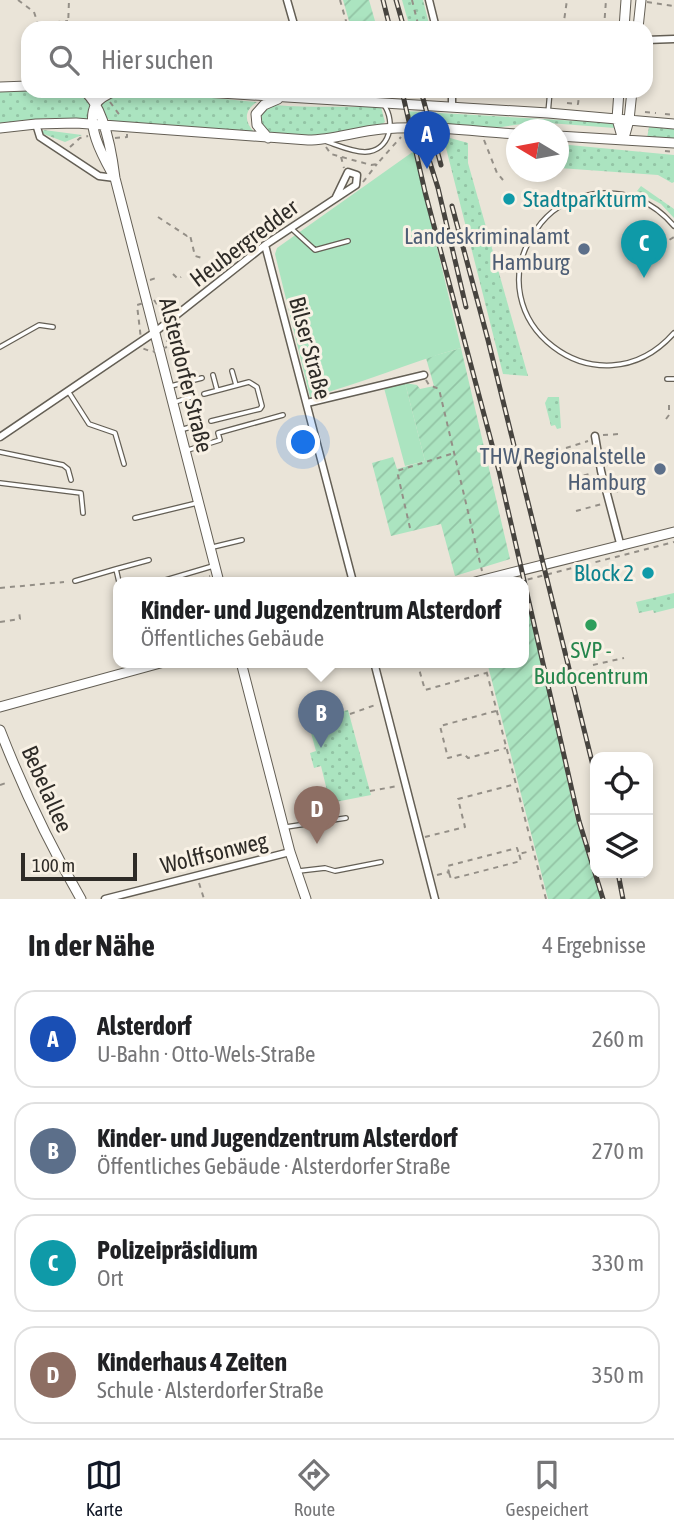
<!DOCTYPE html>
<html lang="de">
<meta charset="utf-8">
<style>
body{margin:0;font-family:"Asap Condensed",sans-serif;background:#f6f6f6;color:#202124}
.controls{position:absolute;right:21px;bottom:21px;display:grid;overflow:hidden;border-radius:14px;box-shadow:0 4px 10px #0003}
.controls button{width:63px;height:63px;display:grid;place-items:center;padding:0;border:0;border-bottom:2px solid #e0e0e0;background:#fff;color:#202124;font:35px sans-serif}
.compass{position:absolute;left:506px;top:119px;width:63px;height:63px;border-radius:50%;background:#fff;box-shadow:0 4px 10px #0003;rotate:280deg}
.scale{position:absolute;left:21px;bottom:18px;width:116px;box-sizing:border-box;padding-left:7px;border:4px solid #2e2b27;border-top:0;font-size:19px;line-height:24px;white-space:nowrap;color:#2e2b27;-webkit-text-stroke:5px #f8f1e5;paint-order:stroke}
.you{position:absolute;left:304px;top:443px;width:24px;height:24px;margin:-18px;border:5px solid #fff;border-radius:50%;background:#1a73e8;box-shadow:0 0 0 10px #1a73e833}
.badge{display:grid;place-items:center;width:46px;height:46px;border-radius:50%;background:#111827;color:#fff;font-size:23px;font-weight:700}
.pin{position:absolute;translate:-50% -58px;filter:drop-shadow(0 2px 4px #0008)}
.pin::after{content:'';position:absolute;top:37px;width:24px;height:21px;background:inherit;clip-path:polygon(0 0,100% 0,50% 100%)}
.popup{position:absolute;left:113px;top:577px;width:416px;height:91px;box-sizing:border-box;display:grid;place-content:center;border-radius:14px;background:#fff;filter:drop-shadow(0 2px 5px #0005);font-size:23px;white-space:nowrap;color:#757577}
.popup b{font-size:26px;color:#202124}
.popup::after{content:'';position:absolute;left:50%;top:100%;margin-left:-14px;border:14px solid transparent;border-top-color:#fff}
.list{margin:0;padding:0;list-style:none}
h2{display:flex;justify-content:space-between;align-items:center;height:91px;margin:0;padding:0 28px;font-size:30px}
h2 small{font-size:23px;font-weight:400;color:#757577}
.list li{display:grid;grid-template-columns:46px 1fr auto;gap:21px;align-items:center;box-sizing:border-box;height:98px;margin:0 14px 14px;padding:0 14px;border:2px solid #e0e0e0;border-radius:21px}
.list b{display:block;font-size:26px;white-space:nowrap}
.list p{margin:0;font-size:23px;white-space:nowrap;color:#757577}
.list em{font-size:23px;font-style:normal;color:#757577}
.icon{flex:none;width:38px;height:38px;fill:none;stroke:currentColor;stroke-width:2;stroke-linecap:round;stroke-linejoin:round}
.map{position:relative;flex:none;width:674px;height:899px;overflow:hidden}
.search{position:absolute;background:#fff;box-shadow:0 4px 10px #0003;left:21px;right:21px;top:21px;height:77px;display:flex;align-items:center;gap:18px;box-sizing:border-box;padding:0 24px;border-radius:21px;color:#757577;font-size:26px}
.sheet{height:539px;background:#fff}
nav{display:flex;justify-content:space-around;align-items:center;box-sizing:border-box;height:98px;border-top:2px solid #e0e0e0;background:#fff;font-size:19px;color:#757577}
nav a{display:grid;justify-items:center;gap:4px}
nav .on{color:#111827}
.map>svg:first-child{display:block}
.grass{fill:url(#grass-dots)}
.garden{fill:url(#garden-furrows)}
.pitch{fill:#abe4c0}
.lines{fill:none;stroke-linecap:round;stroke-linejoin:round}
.lane-casing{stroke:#645f55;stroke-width:6}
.street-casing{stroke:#645f55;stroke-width:9}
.secondary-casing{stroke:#645f55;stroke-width:11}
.path{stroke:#948f87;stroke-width:2;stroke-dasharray:5 5;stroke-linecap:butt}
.lane{stroke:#fff;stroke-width:3.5}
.street{stroke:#fff;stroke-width:6}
.secondary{stroke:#fff;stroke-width:9}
.rail-casing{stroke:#47443f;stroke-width:5}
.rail{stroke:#f8f1e5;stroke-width:2.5;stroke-dasharray:8;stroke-linecap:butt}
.culture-dot{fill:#0f9aa8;stroke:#f8f1e5;stroke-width:2.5}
.service-dot{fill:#5c6f8a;stroke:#f8f1e5;stroke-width:2.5}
.leisure-dot{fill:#2e9e5b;stroke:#f8f1e5;stroke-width:2.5}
.labels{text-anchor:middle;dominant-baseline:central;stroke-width:6;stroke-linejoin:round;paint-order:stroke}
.culture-label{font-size:23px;fill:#0d838f;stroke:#f8f1e5;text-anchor:start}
.service-label{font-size:23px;fill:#4e5e75;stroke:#f8f1e5;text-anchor:end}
.street-label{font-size:23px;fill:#2e2b27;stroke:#f8f1e5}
.leisure-label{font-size:23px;fill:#27864d;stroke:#f8f1e5}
</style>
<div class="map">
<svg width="674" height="899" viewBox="0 0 674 899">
<defs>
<pattern id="grass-dots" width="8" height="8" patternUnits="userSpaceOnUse" patternTransform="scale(1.75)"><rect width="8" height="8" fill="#abe4c0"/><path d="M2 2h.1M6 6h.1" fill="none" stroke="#93c4a5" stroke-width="1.8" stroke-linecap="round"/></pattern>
<pattern id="garden-furrows" width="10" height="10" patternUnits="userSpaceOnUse" patternTransform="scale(1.75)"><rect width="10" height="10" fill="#abe4c0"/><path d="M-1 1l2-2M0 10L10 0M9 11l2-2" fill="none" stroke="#93c4a5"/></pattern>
</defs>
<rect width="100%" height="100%" fill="#eae4d8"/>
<!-- grass -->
<path class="grass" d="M402 0H423L430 28H410Z
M28 89C50 98 73 80 92 106L89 120 48 118 0 123V91Z
M117 94 182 95 257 102C244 110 244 121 254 132L113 122 105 117 101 104 105 99Z
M275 105C310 108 346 106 381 107L385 122 382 124 316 136 271 133 264 130 259 116 267 107Z
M405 111 613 123 615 128 535 122 488 129 408 124Z
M649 127 674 129V139L647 138Z
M44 130 82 135 65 142 41 133Z
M443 136 468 143V163L528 376 503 374Z
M559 144 674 155V182L672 183 658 175 559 168Z
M641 186 674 209V218L661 204 637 191Z
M548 397H559L561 428 557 429 555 425 551 426 545 403Z
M674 593V608L654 613 653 610 639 613 636 602Z
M348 710 371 795 330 803 321 766 314 768 310 753 316 751 311 733 317 731 313 718Z"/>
<!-- garden -->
<path class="garden" d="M343 0H369L377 28H351Z
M461 348 510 559 455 576 441 524 391 536 372 463 393 457 397 469 425 461 405 383 417 385 420 389 434 386 426 358Z
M525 584 575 816 601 899H548L487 662H524Z"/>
<!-- pitch -->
<path class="pitch" d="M414 151 461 348C410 362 361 384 310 397L275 254 277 248Z
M405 383 425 461 405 466 384 388Z"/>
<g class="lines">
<defs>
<path id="lane" d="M548 113 550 91
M325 141C337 145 352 152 365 152 390 151 396 122 384 105
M674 226C654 202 625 189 593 194 570 198 549 210 536 230 473 319 599 418 674 333
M292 229 315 250 348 241
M0 347 39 325 53 327
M232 371 236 385
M213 375 217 390
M667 379H674
M171 386 202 378
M68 391 89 424 115 433 124 464
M204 394 249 382 257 387 262 406 260 409 211 421
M175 402 191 397
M180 430 198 425
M188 450 220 440 218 433 283 415
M0 452 63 465 68 469 71 480
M0 483 81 493 83 513
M135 518 197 503
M213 547 242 540
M116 569 149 560
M75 581 116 569 119 582
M159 582 213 566
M286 827 346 818
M299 871 325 868 335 871 381 862"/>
<path id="street" d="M287 0 295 28
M429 0 436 28
M646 40 674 39
M452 91V107
M36 124 40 137 99 176 115 178
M265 245 353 582
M307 403 424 375
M595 436 601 471 621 547
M0 437 155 332 265 245 356 185 357 175 348 172 336 197
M374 662 435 899
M105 899 290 852"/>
<path id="secondary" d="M624 28 626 0
M638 28 641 0
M0 87 28 86
M84 91C104 106 112 154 115 178L219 582
M188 91 548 113 674 124
M619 91 617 119 623 140
M0 128 36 124 76 123 308 140C333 140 357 131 382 129 426 125 472 131 516 134
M558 136 674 143
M268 138 257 125 256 114 264 105 278 99
M624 138 629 120 632 91
M112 173C102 155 85 124 96 104 100 97 108 94 115 91
M475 582 674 532
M241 662 290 852 306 899
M0 707 164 662
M0 730C23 789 49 844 81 899"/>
</defs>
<!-- lane casing -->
<use href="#lane" class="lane-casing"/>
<!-- street casing -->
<use href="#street" class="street-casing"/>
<!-- secondary casing -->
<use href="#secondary" class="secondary-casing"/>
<!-- path -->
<path class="path" d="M18 0 34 12 38 24 68 21
M340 0 348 28
M412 0 419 28
M647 2 674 6
M68 28 69 0
M563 28 567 0
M604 28 606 0
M436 91 438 99
M601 91 610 94
M110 102 121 117
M567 103 578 104 579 96 592 97
M645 112 656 113
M665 114 674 115
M115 138 127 137V134
M484 140 497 173 503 180
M418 144 420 143
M70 147 80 138 88 136
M326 147 331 154 371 165 377 164 401 137
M665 151 674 152
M341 157 344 168
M422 157 424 159
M363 182 377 164
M158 217 187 236 190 235 195 256 202 258
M661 245 674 237
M217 253 221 252 225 268
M173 274 178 279 181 277
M150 280 159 277
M154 300C165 315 169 330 167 347L152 352 142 348 137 305Z
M426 380 429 385 439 389 482 571
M666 419 669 415V400
M603 435 620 434
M566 448 588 441
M607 465 630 459
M574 478 593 473
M613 492 636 488
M576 511 602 504
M410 528 397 471 454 453
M190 582 210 576
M518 582 674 542
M0 588 64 582
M0 622 20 619 19 611
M417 662 425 690 486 673
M484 662 546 899
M593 665 624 658
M496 711 440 726 448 758 464 754 468 758 506 748
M350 714 378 704
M0 785 6 783
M370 791 398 786
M425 837 465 827 458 799 516 784
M449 873 451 879 521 861 519 854
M437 875 449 872 447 866 517 848 519 854 531 851
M199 883 204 899"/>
<!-- lane -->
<use href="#lane" class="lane"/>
<!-- street -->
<use href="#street" class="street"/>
<!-- secondary -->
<use href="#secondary" class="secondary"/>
<defs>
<path id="rail" d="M383 0 390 28
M396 0 404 28
M402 91 425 192 499 471 579 821 603 899
M421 91 441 165
M419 128 438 188 466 307
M452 206 488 340 595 774
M618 873 623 899"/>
</defs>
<!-- rail casing -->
<use href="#rail" class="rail-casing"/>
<!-- rail -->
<use href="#rail" class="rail"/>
</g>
<!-- markers -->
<g class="culture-dot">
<circle cx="509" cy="199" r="7"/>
<circle cx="648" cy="573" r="7"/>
</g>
<g class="service-dot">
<circle cx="584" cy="249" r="7"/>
<circle cx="660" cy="469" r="7"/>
</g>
<circle class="leisure-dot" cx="591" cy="625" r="7"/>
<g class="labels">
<!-- culture labels -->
<g class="culture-label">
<text x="523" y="199">Stadtparkturm</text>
<text x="634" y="573" text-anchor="end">Block 2</text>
</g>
<!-- service labels -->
<g class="service-label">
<text x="570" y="236">Landeskriminalamt<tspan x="570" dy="26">Hamburg</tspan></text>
<text x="646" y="456">THW Regionalstelle<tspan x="646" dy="26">Hamburg</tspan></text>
</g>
<!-- street labels -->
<g class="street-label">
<text transform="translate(244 243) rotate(-37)">Heubergredder</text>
<text transform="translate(310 348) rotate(75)">Bilser Straße</text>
<text transform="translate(186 375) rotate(76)">Alsterdorfer Straße</text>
<text transform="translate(47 789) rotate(66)">Bebelallee</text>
<text transform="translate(214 853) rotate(-14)">Wolffsonweg</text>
</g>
<!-- leisure labels -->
<g class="leisure-label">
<text x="591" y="650">SVP -<tspan x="591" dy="26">Budocentrum</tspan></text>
</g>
</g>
</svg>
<div class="controls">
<button><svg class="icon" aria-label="locate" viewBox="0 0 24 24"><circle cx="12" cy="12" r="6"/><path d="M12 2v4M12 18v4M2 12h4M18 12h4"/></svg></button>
<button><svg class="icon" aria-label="layers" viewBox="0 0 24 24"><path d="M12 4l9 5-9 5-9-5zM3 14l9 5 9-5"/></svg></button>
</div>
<svg class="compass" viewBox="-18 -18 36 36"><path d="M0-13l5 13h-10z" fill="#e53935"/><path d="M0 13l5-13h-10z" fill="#757577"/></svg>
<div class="scale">100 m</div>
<div class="you"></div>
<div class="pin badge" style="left:427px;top:169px;background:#1a4fb4">A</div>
<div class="pin badge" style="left:321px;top:748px;background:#5c6f8a">B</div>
<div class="popup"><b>Kinder- und Jugendzentrum Alsterdorf</b>Öffentliches Gebäude</div>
<div class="pin badge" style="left:644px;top:278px;background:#0f9aa8">C</div>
<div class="pin badge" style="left:317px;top:844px;background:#8d6e63">D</div>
<div class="search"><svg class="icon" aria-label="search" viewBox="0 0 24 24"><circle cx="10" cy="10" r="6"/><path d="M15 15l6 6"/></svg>Hier suchen</div>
</div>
<section class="sheet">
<h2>In der Nähe<small>4 Ergebnisse</small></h2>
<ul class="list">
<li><span class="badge" style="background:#1a4fb4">A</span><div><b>Alsterdorf</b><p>U-Bahn · Otto-Wels-Straße</p></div><em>260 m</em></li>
<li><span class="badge" style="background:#5c6f8a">B</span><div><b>Kinder- und Jugendzentrum Alsterdorf</b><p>Öffentliches Gebäude · Alsterdorfer Straße</p></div><em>270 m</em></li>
<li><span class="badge" style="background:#0f9aa8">C</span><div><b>Polizeipräsidium</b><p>Ort</p></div><em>330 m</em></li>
<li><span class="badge" style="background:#8d6e63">D</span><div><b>Kinderhaus 4 Zeiten</b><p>Schule · Alsterdorfer Straße</p></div><em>350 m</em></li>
</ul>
</section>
<nav>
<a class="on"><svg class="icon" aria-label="map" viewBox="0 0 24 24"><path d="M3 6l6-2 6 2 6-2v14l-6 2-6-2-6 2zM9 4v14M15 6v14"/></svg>Karte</a>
<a><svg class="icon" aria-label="directions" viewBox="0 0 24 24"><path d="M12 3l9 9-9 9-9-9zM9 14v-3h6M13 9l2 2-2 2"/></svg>Route</a>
<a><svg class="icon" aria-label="saved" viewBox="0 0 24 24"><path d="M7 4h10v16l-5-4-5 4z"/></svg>Gespeichert</a>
</nav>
